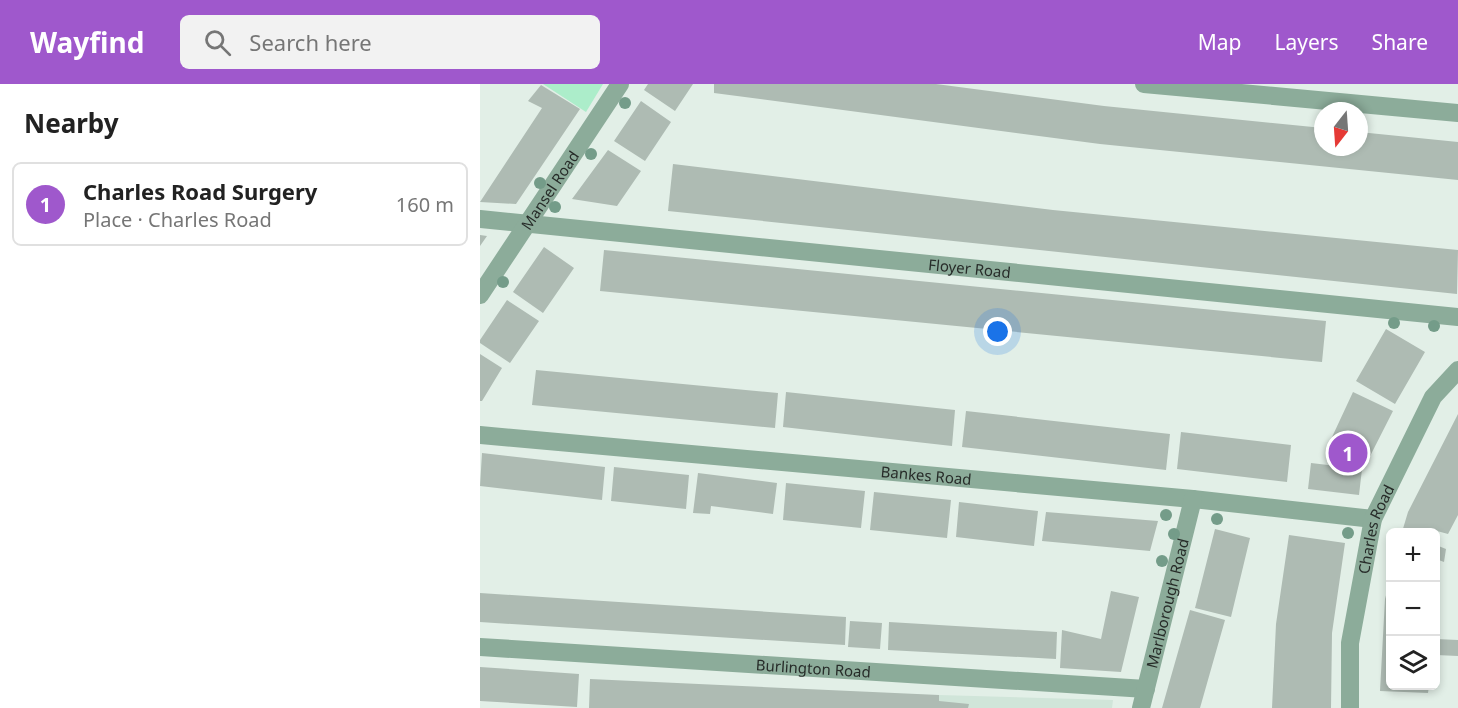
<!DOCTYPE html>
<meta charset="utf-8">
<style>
body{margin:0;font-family:"Noto Sans",sans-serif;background:#f2f2f2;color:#222}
.controls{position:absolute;right:18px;bottom:18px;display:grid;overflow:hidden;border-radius:9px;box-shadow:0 3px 9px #0003}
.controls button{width:54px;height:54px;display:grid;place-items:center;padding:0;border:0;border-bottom:2px solid #e0e0e0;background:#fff;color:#222;font:30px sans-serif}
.compass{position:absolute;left:834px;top:18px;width:54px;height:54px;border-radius:50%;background:#fff;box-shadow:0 3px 9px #0003;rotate:197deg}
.you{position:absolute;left:518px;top:248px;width:21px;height:21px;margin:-15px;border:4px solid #fff;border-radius:50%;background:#1a73e8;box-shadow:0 0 0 9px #1a73e833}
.badge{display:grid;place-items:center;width:39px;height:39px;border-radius:50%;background:#9f58cc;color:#fff;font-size:20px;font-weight:700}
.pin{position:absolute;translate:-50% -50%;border:3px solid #fff;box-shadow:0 2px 6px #0006}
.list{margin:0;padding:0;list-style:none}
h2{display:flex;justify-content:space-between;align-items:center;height:78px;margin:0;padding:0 24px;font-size:26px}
h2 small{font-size:20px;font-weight:400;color:#767676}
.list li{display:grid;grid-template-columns:39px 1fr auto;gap:18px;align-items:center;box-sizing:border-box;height:84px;margin:0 12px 12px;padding:0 12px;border:2px solid #e0e0e0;border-radius:9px}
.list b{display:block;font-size:22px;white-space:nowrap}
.list p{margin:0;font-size:20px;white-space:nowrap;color:#767676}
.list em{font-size:20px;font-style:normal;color:#767676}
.icon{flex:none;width:33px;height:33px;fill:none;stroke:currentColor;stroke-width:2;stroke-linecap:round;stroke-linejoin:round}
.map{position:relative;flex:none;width:978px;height:624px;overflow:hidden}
header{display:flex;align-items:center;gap:36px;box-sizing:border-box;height:84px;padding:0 30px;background:#9f58cc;color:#fff}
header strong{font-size:28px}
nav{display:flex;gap:33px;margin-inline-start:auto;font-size:21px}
.search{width:420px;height:54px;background:#f2f2f2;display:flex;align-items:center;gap:15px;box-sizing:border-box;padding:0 21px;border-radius:9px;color:#767676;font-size:22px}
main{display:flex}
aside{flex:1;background:#fff}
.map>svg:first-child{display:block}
.built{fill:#d0e5d9}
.green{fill:#acedca}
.building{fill:#aebbb3}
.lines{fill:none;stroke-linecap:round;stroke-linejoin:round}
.minor{stroke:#8cac9a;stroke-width:18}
.tree{fill:#749c89}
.labels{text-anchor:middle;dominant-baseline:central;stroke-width:4.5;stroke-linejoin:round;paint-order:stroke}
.street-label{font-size:15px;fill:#272c29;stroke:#effdf5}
</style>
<header>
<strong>Wayfind</strong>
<div class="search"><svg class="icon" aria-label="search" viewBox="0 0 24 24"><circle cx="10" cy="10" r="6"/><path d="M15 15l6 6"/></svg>Search here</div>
<nav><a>Map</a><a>Layers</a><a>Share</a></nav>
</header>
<main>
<aside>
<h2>Nearby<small></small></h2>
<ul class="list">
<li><span class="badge">1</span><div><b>Charles Road Surgery</b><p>Place · Charles Road</p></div><em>160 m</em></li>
</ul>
</aside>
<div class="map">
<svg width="978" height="624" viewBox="0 0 978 624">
<rect width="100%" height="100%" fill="#e2efe7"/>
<!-- built -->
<path class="built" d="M459 611 633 616 632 624H458Z"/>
<!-- green -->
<path class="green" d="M63 0H123L106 28Z"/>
<!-- building -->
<path class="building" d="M168 0H213L195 27 164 6Z
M234 0H456L624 22 843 44V63H879V48L978 58V96L620 60 234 9Z
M61 1 100 25 36 120 0 118 62 24 48 17Z
M161 17 191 38 165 77 134 57Z
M128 66 161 87 137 122 92 115Z
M193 80 573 126 978 166 977 210 188 127Z
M0 151 7 152 0 162Z
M64 163 94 184 63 229 33 208Z
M124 166 846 237 842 278 120 207Z
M27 216 59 237 30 279 0 259V256Z
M906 245 945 268 915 320 876 297Z
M0 270 22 284 2 317H0Z
M56 286 298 309 295 344 52 321Z
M306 308 475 326 472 362 303 343Z
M873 308 913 327 884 384 846 366Z
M486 327 690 350 686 386 482 363Z
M978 330V431L968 450 946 444 943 448H922L928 428Z
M701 348 811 361 807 398 697 385Z
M2 369 125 383 122 416 0 402Z
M831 379 882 385 879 411 828 405Z
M134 383 209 391 206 425 131 417Z
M218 389 297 399 293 430 231 422 230 430 213 429Z
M306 399 385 407 381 444 303 436Z
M394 408 471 416 467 454 390 446Z
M479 418 558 427 554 462 476 453Z
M566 428 678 437 670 467 562 457Z
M735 445 770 454 751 533 715 524Z
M809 451 865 459 852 549 851 624H792L796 540Z
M956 461 966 465 964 478 956 475Z
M910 496V602H949L948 609 900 607 905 515Z
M631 507 659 513 641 588 580 584 582 546 621 555Z
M0 509 366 533 365 561 0 538Z
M710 526 745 536 720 624H682Z
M370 537 402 539 400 565 368 563Z
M409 538 577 548 576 575 408 566Z
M956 555 978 556V572L956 571Z
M0 583 99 590 97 623 0 617Z
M110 595 459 611V617L489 620 488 624H109Z"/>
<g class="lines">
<!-- minor -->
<g class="minor">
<path d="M664 0 978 29"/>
<path id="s1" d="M0 135 978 233"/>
<path id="s2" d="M0 211 140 0"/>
<path id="s3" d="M0 351 713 415 893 435"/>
<path id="s4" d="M0 563 666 605"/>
<path id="s5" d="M661 624 713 415"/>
<path id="s6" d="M870 624V559L893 435 953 313 978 286"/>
</g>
</g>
<!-- trees -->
<g class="tree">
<circle cx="145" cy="19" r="6"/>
<circle cx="111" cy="70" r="6"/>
<circle cx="60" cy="99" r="6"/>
<circle cx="75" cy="123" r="6"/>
<circle cx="23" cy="198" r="6"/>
<circle cx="914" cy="239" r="6"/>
<circle cx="954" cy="242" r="6"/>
<circle cx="686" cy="431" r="6"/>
<circle cx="737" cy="435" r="6"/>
<circle cx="868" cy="449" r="6"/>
<circle cx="694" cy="450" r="6"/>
<circle cx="682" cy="477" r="6"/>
</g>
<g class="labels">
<!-- street labels -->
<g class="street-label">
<text stroke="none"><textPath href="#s2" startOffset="126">Mansel Road</textPath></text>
<text stroke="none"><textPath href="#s1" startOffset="492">Floyer Road</textPath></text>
<text stroke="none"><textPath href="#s3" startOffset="448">Bankes Road</textPath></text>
<text stroke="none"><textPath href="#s6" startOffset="182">Charles Road</textPath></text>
<text stroke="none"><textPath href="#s5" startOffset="108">Marlborough Road</textPath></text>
<text stroke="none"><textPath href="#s4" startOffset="334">Burlington Road</textPath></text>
</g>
</g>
</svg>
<div class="controls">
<button>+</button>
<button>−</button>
<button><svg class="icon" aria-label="layers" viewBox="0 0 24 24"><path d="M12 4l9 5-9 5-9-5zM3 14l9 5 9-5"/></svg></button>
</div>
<svg class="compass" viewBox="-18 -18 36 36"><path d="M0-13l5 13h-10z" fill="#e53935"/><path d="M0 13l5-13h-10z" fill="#767676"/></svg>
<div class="you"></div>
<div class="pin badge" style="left:868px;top:369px">1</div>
</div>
</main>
